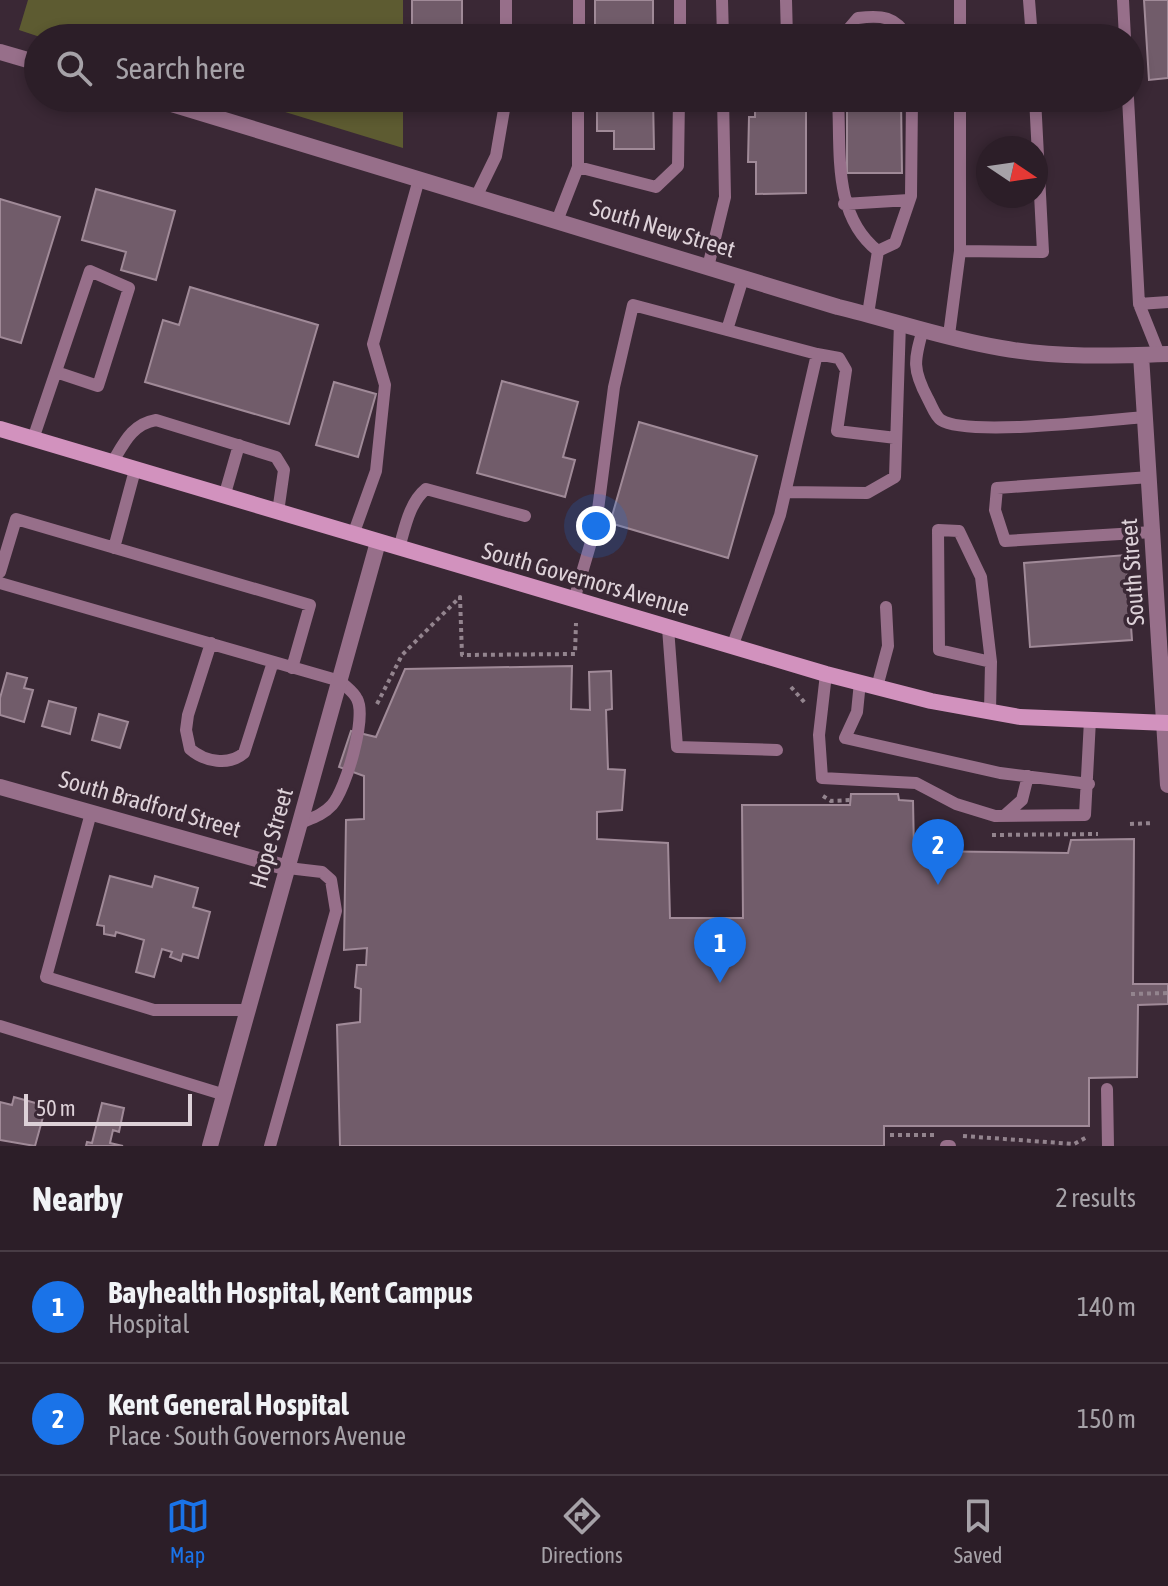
<!DOCTYPE html>
<meta charset="utf-8">
<style>
body{margin:0;font-family:"Asap Condensed",sans-serif;background:#342730;color:#f1f3f6}
.compass{position:absolute;left:976px;top:136px;width:72px;height:72px;border-radius:50%;background:#2c1e28;box-shadow:0 4px 12px #0003;rotate:103deg}
.scale{position:absolute;left:24px;bottom:20px;width:168px;box-sizing:border-box;padding-left:8px;border:4px solid #ddd1d8;border-top:0;font-size:22px;line-height:28px;white-space:nowrap;color:#ddd1d8;-webkit-text-stroke:6px #3a2835;paint-order:stroke}
.you{position:absolute;left:596px;top:526px;width:28px;height:28px;margin:-20px;border:6px solid #fff;border-radius:50%;background:#1a73e8;box-shadow:0 0 0 12px #1a73e833}
.badge{display:grid;place-items:center;width:52px;height:52px;border-radius:50%;background:#1a73e8;color:#fff;font-size:26px;font-weight:700}
.pin{position:absolute;translate:-50% -66px;filter:drop-shadow(0 2px 4px #0008)}
.pin::after{content:'';position:absolute;top:42px;width:28px;height:24px;background:inherit;clip-path:polygon(0 0,100% 0,50% 100%)}
.list{margin:0;padding:0;list-style:none}
h2{display:flex;justify-content:space-between;align-items:center;height:104px;margin:0;padding:0 32px;font-size:34px}
h2 small{font-size:26px;font-weight:400;color:#a6a2a8}
.list li{display:grid;grid-template-columns:52px 1fr auto;gap:24px;align-items:center;box-sizing:border-box;height:112px;padding:0 32px;border-top:2px solid #483c45}
.list b{display:block;font-size:30px;white-space:nowrap}
.list p{margin:0;font-size:26px;white-space:nowrap;color:#a6a2a8}
.list em{font-size:26px;font-style:normal;color:#a6a2a8}
.icon{flex:none;width:44px;height:44px;fill:none;stroke:currentColor;stroke-width:2;stroke-linecap:round;stroke-linejoin:round}
.map{position:relative;flex:none;width:1168px;height:1146px;overflow:hidden}
.search{position:absolute;background:#2c1e28;box-shadow:0 4px 12px #0003;left:24px;right:24px;top:24px;height:88px;display:flex;align-items:center;gap:20px;box-sizing:border-box;padding:0 28px;border-radius:44px;color:#a6a2a8;font-size:30px}
.sheet{height:328px;background:#2c1e28}
nav{display:flex;justify-content:space-around;align-items:center;box-sizing:border-box;height:112px;border-top:2px solid #483c45;background:#2c1e28;font-size:22px;color:#a6a2a8}
nav a{display:grid;justify-items:center;gap:4px}
nav .on{color:#1a73e8}
.map>svg:first-child{display:block}
.green{fill:#5d5b31}
.building{fill:#715c6a;stroke:#a08a98;stroke-width:2}
.lines{fill:none;stroke-linecap:round;stroke-linejoin:round}
.path{stroke:#93848e;stroke-width:4;stroke-dasharray:4 4;stroke-linecap:butt}
.lane{stroke:#976f8a;stroke-width:12}
.street{stroke:#976f8a;stroke-width:16}
.secondary{stroke:#d292be;stroke-width:16}
.labels{text-anchor:middle;dominant-baseline:central;stroke-width:7;stroke-linejoin:round;paint-order:stroke}
.street-label{font-size:24px;fill:#ddd1d8;stroke:#3a2835}
</style>
<div class="map">
<svg width="1168" height="1146" viewBox="0 0 1168 1146">
<rect width="100%" height="100%" fill="#3a2835"/>
<!-- green -->
<path class="green" d="M28 0H403V38H43L19 30Z
M239 98H403V148Z"/>
<!-- building -->
<path class="building" d="M412 0H462V38H412Z
M595 0H653V38H595Z
M1144 0H1168V78L1149 80Z
M597 98H653L654 149H614V131H597Z
M755 98H806V193L756 194V162H748L749 117H755Z
M847 98H901L902 173H847Z
M96 189 175 211 156 280 121 270 126 252 82 240Z
M0 199 60 217 21 343 0 337Z
M190 287 318 325 289 424 145 382 163 320 179 325Z
M502 381 578 402 563 457 575 460 565 497 477 473Z
M334 382 376 394 358 457 316 445Z
M639 422 757 456 728 558 610 523Z
M1126 555 1132 640 1030 647 1024 563Z
M572 666 571 709 590 710 589 672 611 671 612 709 606 710 608 769 625 770 622 810 597 812V839L668 843 670 918H743L742 805H850L851 794H898L899 800 913 801 914 851 1068 853 1071 840 1134 839 1133 984H1168V1004L1138 1005 1137 1077 1089 1078V1126H884V1146H340L337 1025 360 1022 361 989 355 987 357 965H366L367 948 344 950 346 820 364 819V776L339 767 351 731 376 737 405 669Z
M7 673 27 678 24 688 33 690 24 722 0 715V698Z
M49 701 76 708 70 734 42 726Z
M99 714 128 722 120 748 92 740Z
M110 876 152 887 155 876 198 888 193 907 210 912 198 958 183 954 181 961 170 957 172 952 162 949 154 977 136 972 144 940 116 932 115 936 104 934V926L97 925Z
M14 1097 46 1106 35 1146 0 1140V1102L12 1105Z
M102 1103 124 1108 119 1132 113 1130 110 1143 123 1146H86L87 1142 92 1143Z"/>
<g class="lines">
<!-- path -->
<path class="path" d="M791 687 805 703
M377 704 402 655 460 597 462 655 575 654 576 623
M823 796 831 801 851 800
M1130 824 1153 823
M992 835 1098 834
M1131 994 1168 993
M890 1135H934
M963 1136 1074 1144 1087 1137"/>
<!-- lane -->
<path class="lane" d="M506 0V38
M722 0 723 38
M786 0 787 38
M960 0V38
M1029 0 1032 38
M1123 0 1125 38
M579 38V0
M680 38V0
M841 38 858 18C881 15 896 16 908 38
M838 98C841 151 832 215 878 251
M1128 98 1139 304 1159 354
M578 167 656 187 678 166 679 98
M476 197 496 156 506 98
M844 204 909 200
M557 221 578 167V98
M878 251 895 243 911 196 912 98
M960 251 1043 252 1035 98
M708 267 725 197 723 98
M1139 304 1168 302
M868 314 878 251
M923 329C914 361 912 369 928 399 932 406 935 416 941 420 967 437 1108 420 1145 417
M727 330 743 278
M949 335 960 251V98
M817 354 839 358 846 370 837 431 896 438
M33 439 90 271 129 288 98 386 56 372
M112 463C124 443 132 424 156 420L276 457 284 470 278 512
M1150 477 997 488 995 510 1005 541 1153 532
M785 492 867 493 895 477 900 323
M224 497 239 445
M353 535 376 471 385 385 373 344 419 179
M114 548 135 470
M399 548C405 528 409 503 426 489L525 516
M0 572 16 519 310 605 292 668
M0 583 340 681C345 686 354 692 357 699 367 717 346 789 332 805 323 815 312 818 300 823
M574 600 596 525 614 387 633 305 817 354 780 515 732 647
M668 628 677 747 777 750
M211 643 188 715 186 730 190 749C205 762 229 766 244 753L273 662
M826 674 819 735 822 778 916 783 956 804 995 816 1085 815 1090 720
M860 682 857 712 845 738 1000 773 1089 784
M877 687 888 646 886 607
M990 711 991 662 981 577 959 531 938 530 939 650 991 662
M91 813 46 977 154 1010H248
M1004 816 1022 800 1028 776
M0 1026 225 1095
M1107 1089 1108 1146
M270 1146 336 911 331 880 322 872 288 868
M946 1146H950"/>
<!-- street -->
<path class="street" d="M0 52 38 63
M152 98 838 307C892 320 946 339 1001 348 1055 358 1113 356 1168 354
M1141 355 1168 785
M0 787 288 868
M210 1146 378 542"/>
<!-- secondary -->
<path class="secondary" d="M0 429 826 674 931 701 1020 717 1168 723"/>
</g>
<g class="labels">
<!-- street labels -->
<g class="street-label">
<text transform="translate(663 228) rotate(17)">South New Street</text>
<text transform="translate(1132 572) rotate(-94)">South Street</text>
<text transform="translate(586 579) rotate(16)">South Governors Avenue</text>
<text transform="translate(150 804) rotate(16)">South Bradford Street</text>
<text transform="translate(271 838) rotate(-74)">Hope Street</text>
</g>
</g>
</svg>
<svg class="compass" viewBox="-18 -18 36 36"><path d="M0-13l5 13h-10z" fill="#e53935"/><path d="M0 13l5-13h-10z" fill="#a6a2a8"/></svg>
<div class="scale">50 m</div>
<div class="you"></div>
<div class="pin badge" style="left:720px;top:983px">1</div>
<div class="pin badge" style="left:938px;top:885px">2</div>
<div class="search"><svg class="icon" aria-label="search" viewBox="0 0 24 24"><circle cx="10" cy="10" r="6"/><path d="M15 15l6 6"/></svg>Search here</div>
</div>
<section class="sheet">
<h2>Nearby<small>2 results</small></h2>
<ul class="list">
<li><span class="badge">1</span><div><b>Bayhealth Hospital, Kent Campus</b><p>Hospital</p></div><em>140 m</em></li>
<li><span class="badge">2</span><div><b>Kent General Hospital</b><p>Place · South Governors Avenue</p></div><em>150 m</em></li>
</ul>
</section>
<nav>
<a class="on"><svg class="icon" aria-label="map" viewBox="0 0 24 24"><path d="M3 6l6-2 6 2 6-2v14l-6 2-6-2-6 2zM9 4v14M15 6v14"/></svg>Map</a>
<a><svg class="icon" aria-label="directions" viewBox="0 0 24 24"><path d="M12 3l9 9-9 9-9-9zM9 14v-3h6M13 9l2 2-2 2"/></svg>Directions</a>
<a><svg class="icon" aria-label="saved" viewBox="0 0 24 24"><path d="M7 4h10v16l-5-4-5 4z"/></svg>Saved</a>
</nav>
